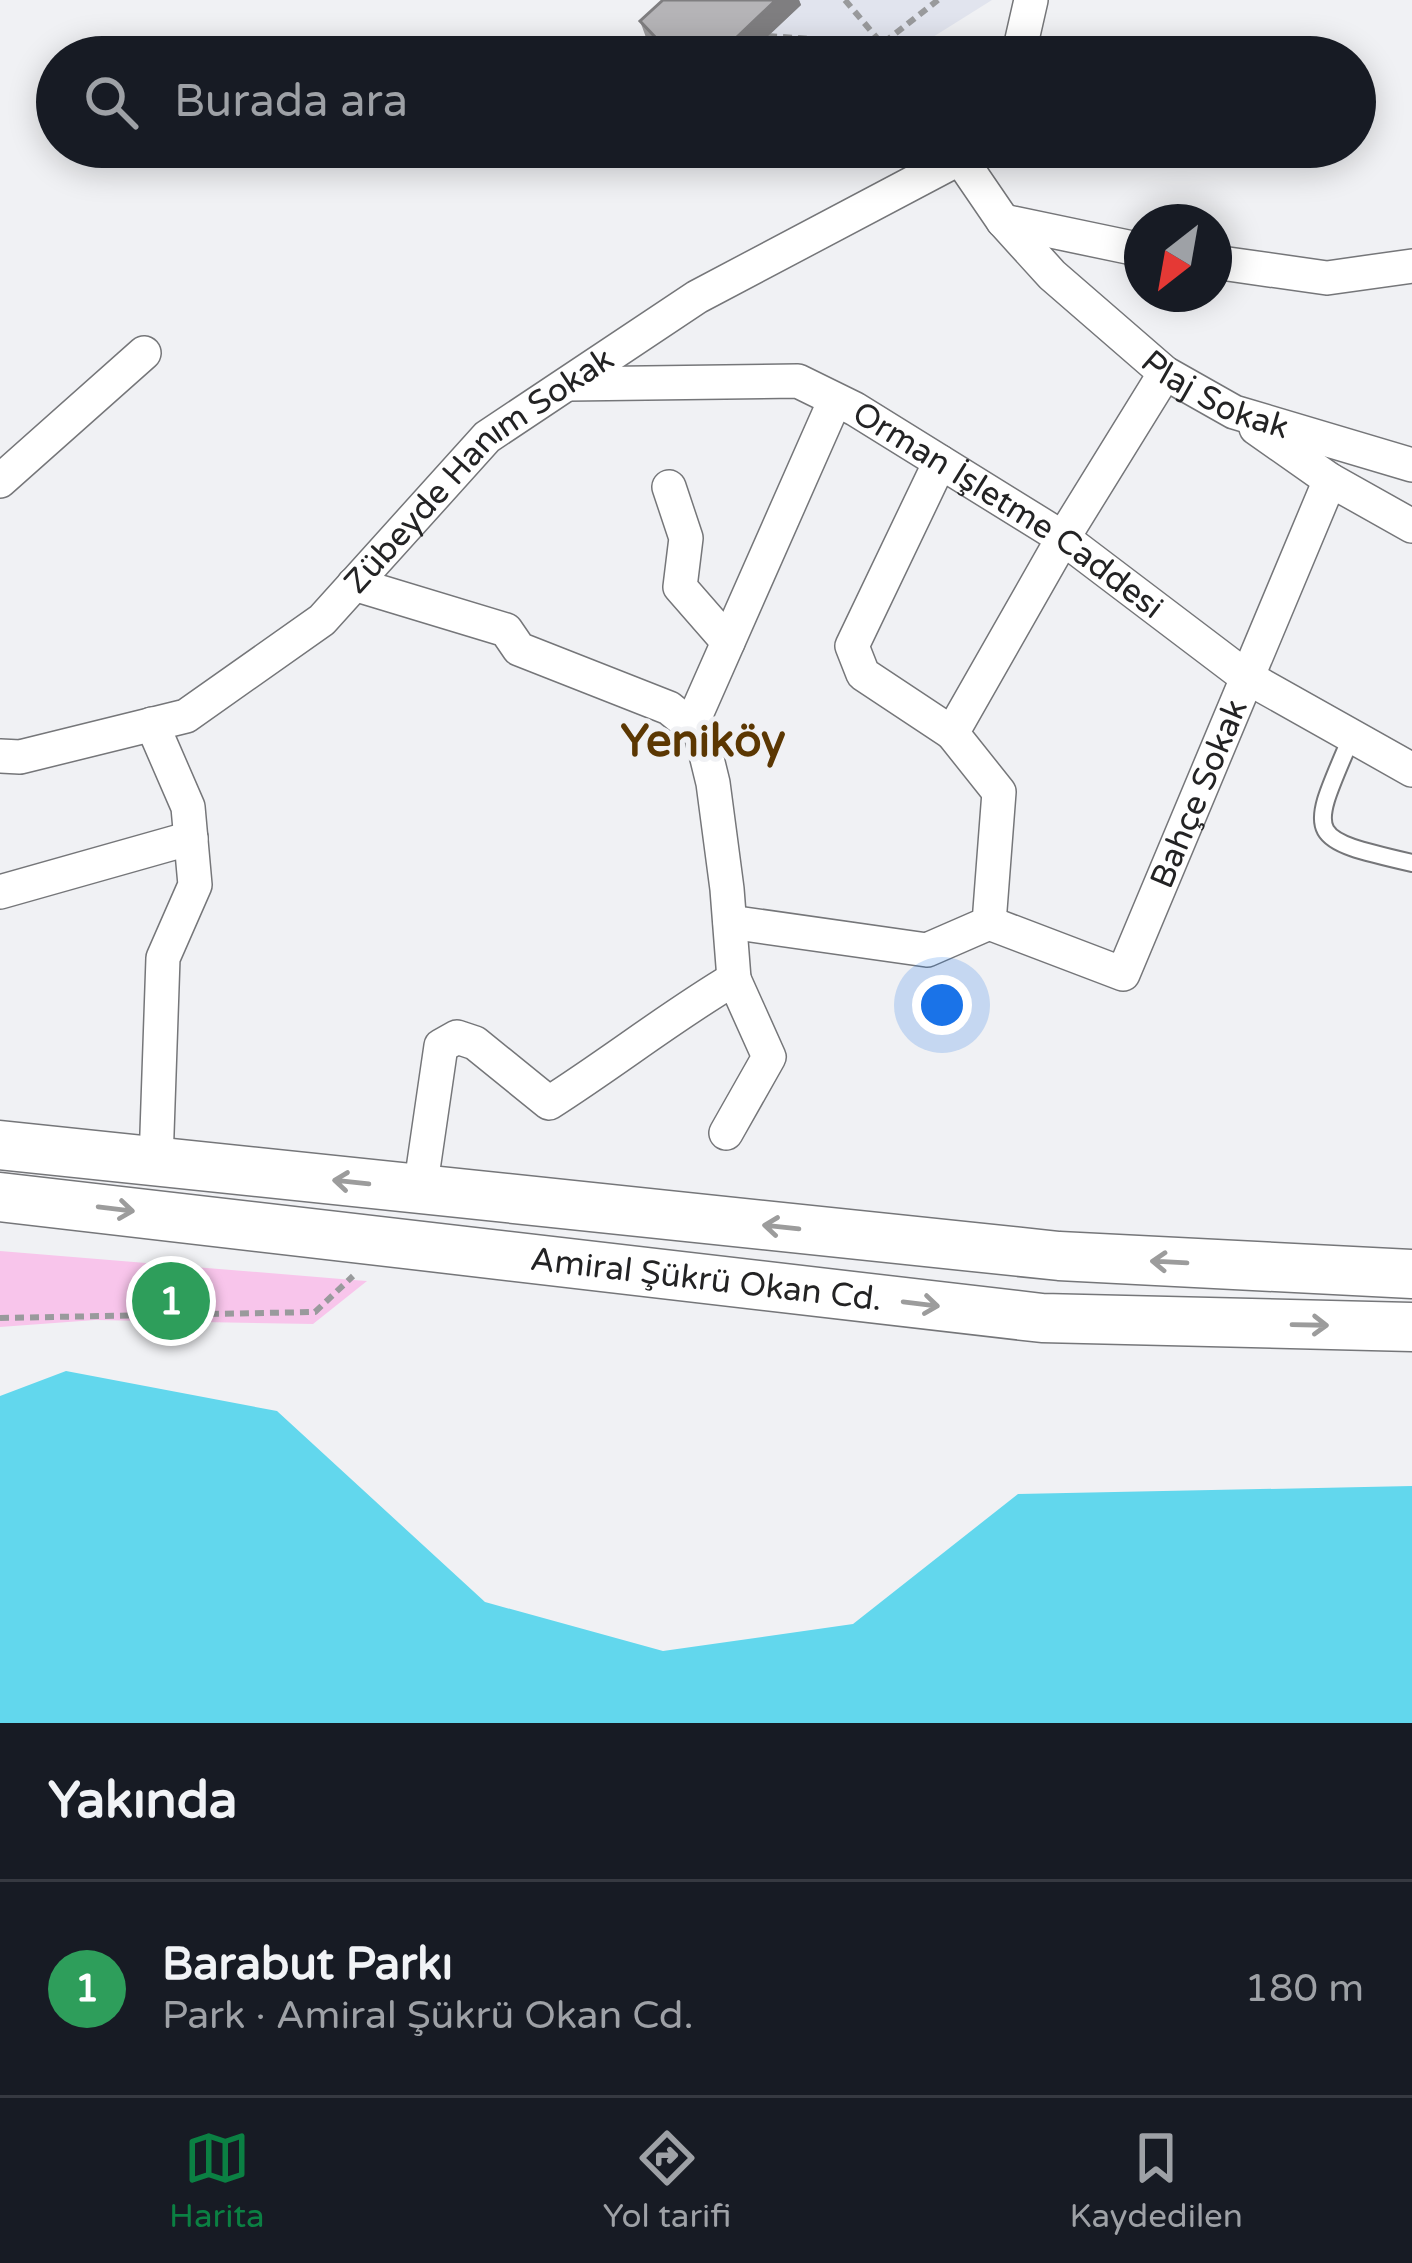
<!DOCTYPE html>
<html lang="tr">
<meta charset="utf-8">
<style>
body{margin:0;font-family:"Varela Round",sans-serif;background:#20242c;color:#f1f3f6}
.compass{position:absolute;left:1124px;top:204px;width:108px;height:108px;border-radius:50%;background:#171b24;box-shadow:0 6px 30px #0003;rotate:211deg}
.you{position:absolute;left:942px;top:1005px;width:42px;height:42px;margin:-30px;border:9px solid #fff;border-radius:50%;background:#1a73e8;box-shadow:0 0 0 18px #1a73e833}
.badge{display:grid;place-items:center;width:78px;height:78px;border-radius:50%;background:#0b8043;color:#fff;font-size:39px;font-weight:700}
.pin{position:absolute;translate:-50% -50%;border:6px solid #fff;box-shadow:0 3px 12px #0006}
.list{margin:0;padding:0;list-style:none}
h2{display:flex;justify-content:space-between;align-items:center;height:156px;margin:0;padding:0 48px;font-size:51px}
h2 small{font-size:39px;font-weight:400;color:#9ea1a6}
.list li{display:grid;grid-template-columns:78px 1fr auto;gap:36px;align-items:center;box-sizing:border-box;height:216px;padding:0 48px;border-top:3px solid #363941}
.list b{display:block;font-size:45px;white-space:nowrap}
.list p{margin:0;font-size:39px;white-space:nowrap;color:#9ea1a6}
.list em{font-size:39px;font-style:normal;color:#9ea1a6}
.icon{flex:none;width:66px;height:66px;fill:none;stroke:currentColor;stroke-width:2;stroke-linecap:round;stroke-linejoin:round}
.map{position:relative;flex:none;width:1412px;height:1723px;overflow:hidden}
.search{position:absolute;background:#171b24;box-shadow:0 6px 30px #0003;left:36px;right:36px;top:36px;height:132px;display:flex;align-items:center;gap:30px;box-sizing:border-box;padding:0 42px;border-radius:66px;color:#9ea1a6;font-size:45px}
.sheet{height:372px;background:#171b24}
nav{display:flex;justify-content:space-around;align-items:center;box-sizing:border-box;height:168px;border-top:3px solid #363941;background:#171b24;font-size:33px;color:#9ea1a6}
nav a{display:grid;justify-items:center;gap:6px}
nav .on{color:#0b8043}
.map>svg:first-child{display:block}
.built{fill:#e1e4ee}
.green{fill:#f8c5eb}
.water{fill:#62d7ed}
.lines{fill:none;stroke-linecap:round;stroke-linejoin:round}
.service-casing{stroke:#757679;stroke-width:20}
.minor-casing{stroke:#757679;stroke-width:36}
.secondary-casing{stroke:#757679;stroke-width:51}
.path{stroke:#999a9c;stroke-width:6;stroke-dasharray:9 6;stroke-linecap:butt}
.service{stroke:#fff;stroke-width:16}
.minor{stroke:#fff;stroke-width:33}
.secondary{stroke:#fff;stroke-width:48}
.wall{fill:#9c9b9d}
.shaded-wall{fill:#7f7e80}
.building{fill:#b5b4b7;stroke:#7f7e80;stroke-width:3}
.oneway{stroke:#9c9c9c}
.labels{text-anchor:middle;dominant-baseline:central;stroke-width:10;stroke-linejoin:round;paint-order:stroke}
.street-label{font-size:33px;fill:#232324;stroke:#f0f1f4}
.district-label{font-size:45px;font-weight:bold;fill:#5b3702;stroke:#f0f1f4}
</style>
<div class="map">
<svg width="1412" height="1723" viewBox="0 0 1412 1723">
<rect width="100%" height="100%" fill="#f0f1f4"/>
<!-- built -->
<path class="built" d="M694 0H992L901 57H662L648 43Z"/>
<!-- green -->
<path class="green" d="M0 1251 353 1280 367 1281 313 1324 95 1320 0 1327Z"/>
<!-- water -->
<path class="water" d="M66 1371 277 1411 485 1602 663 1651 853 1624 1018 1494 1412 1486V1723H0V1396Z"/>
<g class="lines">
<defs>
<path id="service" d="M1351 738C1308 838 1304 838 1412 863"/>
<g id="minor">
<path d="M1018 57 1031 0"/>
<path id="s1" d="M960 158 1003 221 1052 275 1165 373 1234 412 1412 465"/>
<path d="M1003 221 1142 250"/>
<path d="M1214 262 1327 278 1412 266"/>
<path id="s2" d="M568 384 798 381 855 409 1063 538 1245 676 1412 770"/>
<path d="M1256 428 1330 480 1412 526"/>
<path d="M940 462 852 646 863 674 952 733"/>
<path d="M0 481 144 353"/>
<path d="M669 487 686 538 680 587 728 642"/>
<path d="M354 584 506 630 519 649 669 708 701 734 713 783 727 889 734 979"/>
<path d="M152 724 188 807 195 885 163 958 156 1162"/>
<path d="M691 726 835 400"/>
<path id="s3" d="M0 756 20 757 186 716 322 620 487 437 697 297 960 158 969 147"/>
<path d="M0 892 191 838"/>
<path d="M730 922 927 950 989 923 999 792 952 733 1063 538 1165 373"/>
<path id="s4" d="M989 923 1123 974 1330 480"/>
<path d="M420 1190 441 1046 457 1037 475 1043 549 1103C612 1063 670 1017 734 979L769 1057 726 1133"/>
</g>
<g id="secondary">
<path d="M0 1145 1059 1256 1412 1274"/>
<path id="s5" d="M0 1197 1042 1318 1412 1327"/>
</g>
</defs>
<!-- service casing -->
<use href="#service" class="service-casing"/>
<!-- minor casing -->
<use href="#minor" class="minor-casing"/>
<!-- secondary casing -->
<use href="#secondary" class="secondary-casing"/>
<!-- path -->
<path class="path" d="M845 0 882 44 938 0
M768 36 882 44
M0 1318 315 1312 353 1276"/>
<!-- service -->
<use href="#service" class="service"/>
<!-- minor -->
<use href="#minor" class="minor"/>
<!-- secondary -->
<use href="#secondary" class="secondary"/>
</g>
<!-- wall -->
<path class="wall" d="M663 0H799L801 5 746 57H662L648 43 640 21Z"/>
<!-- shaded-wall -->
<path class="shaded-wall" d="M776 0H799L801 5 746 57H716Z"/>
<!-- building -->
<path class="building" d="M663 0H776L716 57H674L640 21Z"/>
<!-- one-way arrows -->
<defs><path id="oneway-shaft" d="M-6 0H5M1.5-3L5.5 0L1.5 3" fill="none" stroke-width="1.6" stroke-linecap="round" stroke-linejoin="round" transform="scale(3)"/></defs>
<g class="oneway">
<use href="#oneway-shaft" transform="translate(351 1182) rotate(-174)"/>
<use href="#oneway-shaft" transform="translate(116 1209) rotate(7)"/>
<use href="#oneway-shaft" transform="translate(781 1227) rotate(-174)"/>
<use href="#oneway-shaft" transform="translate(1169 1262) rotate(-177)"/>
<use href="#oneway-shaft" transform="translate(921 1304) rotate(7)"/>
<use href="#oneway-shaft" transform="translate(1310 1325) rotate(1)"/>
</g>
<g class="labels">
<!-- street labels -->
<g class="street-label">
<text stroke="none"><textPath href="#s1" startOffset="354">Plaj Sokak</textPath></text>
<text stroke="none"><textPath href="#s3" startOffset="576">Zübeyde Hanım Sokak</textPath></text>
<text stroke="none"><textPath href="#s2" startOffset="477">Orman İşletme Caddesi</textPath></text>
<text stroke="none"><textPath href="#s4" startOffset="339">Bahçe Sokak</textPath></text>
<text stroke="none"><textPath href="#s5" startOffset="711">Amiral Şükrü Okan Cd.</textPath></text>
</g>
<!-- district labels -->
<g class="district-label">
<text x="703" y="742">Yeniköy</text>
</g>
</g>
</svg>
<svg class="compass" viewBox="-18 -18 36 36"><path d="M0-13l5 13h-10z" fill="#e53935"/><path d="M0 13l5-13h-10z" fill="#9ea1a6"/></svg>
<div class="you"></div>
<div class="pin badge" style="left:171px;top:1301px;background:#2e9e5b">1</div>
<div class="search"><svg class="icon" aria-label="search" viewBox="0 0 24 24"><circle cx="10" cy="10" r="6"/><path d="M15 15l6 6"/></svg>Burada ara</div>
</div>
<section class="sheet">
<h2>Yakında<small></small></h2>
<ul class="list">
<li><span class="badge" style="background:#2e9e5b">1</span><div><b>Barabut Parkı</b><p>Park · Amiral Şükrü Okan Cd.</p></div><em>180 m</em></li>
</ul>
</section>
<nav>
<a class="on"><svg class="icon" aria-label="map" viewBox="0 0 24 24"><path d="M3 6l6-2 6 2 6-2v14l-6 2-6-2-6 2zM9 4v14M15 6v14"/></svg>Harita</a>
<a><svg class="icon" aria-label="directions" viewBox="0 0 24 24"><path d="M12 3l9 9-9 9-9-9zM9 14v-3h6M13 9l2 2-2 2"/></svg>Yol tarifi</a>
<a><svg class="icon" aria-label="saved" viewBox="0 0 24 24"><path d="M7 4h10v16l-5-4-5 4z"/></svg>Kaydedilen</a>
</nav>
